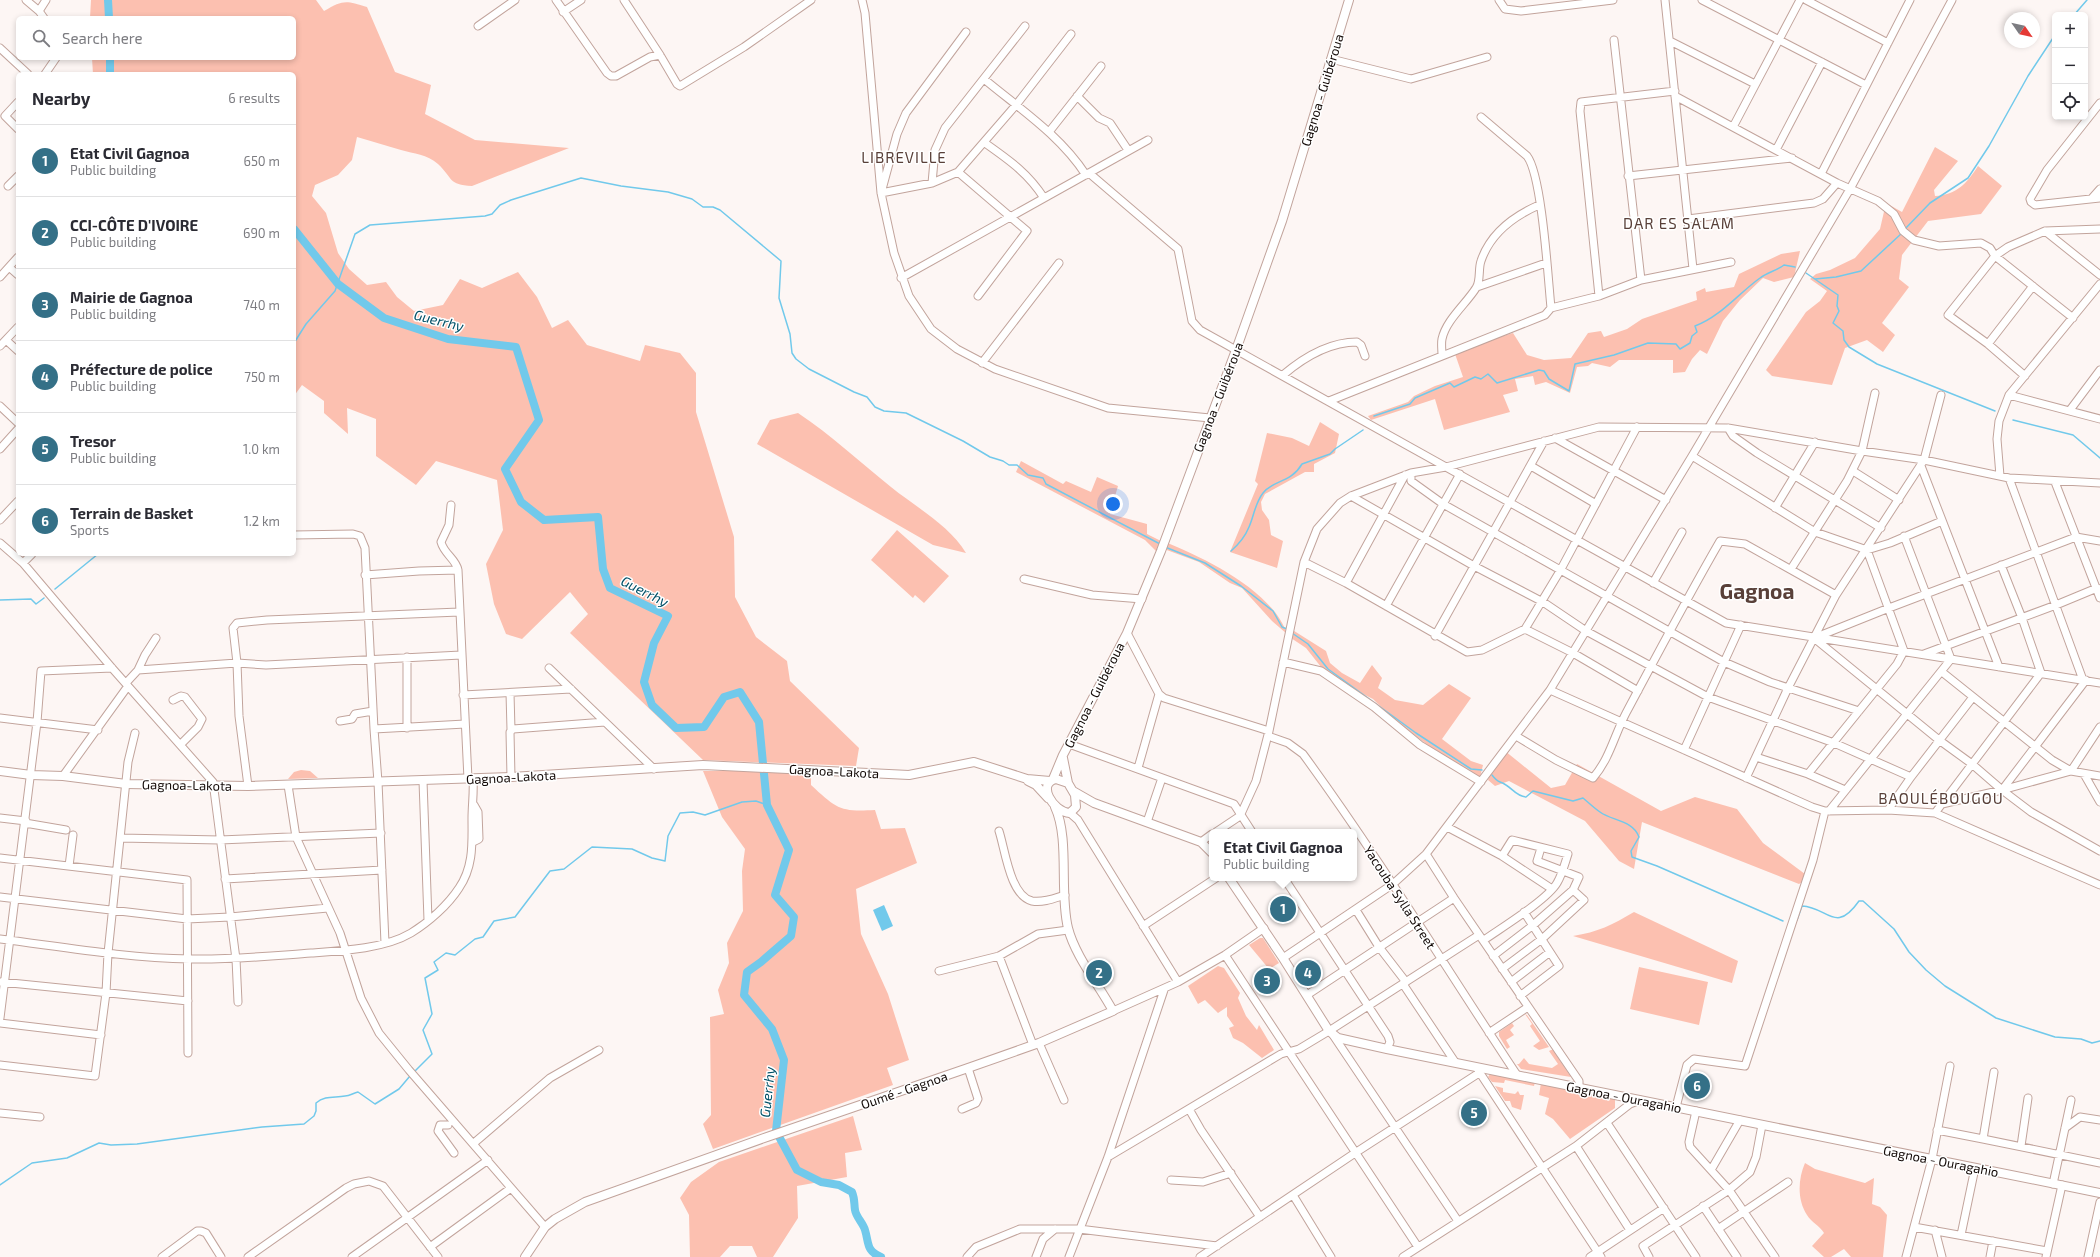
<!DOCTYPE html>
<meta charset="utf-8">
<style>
body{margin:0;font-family:"Exo 2",sans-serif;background:#f7f7f7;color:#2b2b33}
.controls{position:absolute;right:12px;top:12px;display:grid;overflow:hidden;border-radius:6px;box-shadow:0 2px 6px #0003}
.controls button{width:36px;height:36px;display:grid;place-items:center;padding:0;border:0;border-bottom:1px solid #e1e1e2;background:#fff;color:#2b2b33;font:20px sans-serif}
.compass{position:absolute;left:2004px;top:12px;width:36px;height:36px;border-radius:50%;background:#fff;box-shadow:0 2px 6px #0003;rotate:124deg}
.you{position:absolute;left:1113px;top:504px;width:14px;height:14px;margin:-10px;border:3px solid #fff;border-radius:50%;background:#1a73e8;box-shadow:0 0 0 6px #1a73e833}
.badge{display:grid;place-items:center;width:26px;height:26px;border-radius:50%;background:#347087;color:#fff;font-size:13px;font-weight:700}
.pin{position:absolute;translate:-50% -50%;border:2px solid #fff;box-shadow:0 1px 4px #0006}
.popup{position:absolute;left:1209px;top:829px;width:148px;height:52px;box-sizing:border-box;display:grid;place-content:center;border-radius:6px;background:#fff;filter:drop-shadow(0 1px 3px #0005);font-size:13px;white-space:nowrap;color:#7c7c81}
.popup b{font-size:15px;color:#2b2b33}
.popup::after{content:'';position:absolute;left:50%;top:100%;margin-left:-8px;border:8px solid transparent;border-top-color:#fff}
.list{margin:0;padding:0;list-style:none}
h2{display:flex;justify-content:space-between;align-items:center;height:52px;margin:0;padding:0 16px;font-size:17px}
h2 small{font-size:13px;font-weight:400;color:#7c7c81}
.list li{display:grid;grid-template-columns:26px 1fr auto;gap:12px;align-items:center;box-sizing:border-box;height:72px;padding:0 16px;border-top:1px solid #e1e1e2}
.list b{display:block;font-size:15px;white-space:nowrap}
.list p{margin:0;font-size:13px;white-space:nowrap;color:#7c7c81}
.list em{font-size:13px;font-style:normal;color:#7c7c81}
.icon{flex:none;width:22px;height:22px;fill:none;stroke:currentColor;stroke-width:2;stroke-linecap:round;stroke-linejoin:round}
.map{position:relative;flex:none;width:2100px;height:1257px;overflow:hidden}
.search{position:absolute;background:#fff;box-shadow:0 2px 6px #0003;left:16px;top:16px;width:280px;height:44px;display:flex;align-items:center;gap:10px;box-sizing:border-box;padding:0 14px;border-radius:6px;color:#7c7c81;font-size:15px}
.panel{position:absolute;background:#fff;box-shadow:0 2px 6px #0003;left:16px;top:72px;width:280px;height:484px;border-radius:6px}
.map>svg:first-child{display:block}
.green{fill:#fcc0b0}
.water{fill:#71c9eb}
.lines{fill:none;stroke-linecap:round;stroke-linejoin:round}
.stream{stroke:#71c9eb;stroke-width:1.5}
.river{stroke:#71c9eb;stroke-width:8}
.minor-casing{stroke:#c2a49c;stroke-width:9}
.major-casing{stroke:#c2a49c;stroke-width:10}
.minor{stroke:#fff;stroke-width:7}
.major{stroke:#fff;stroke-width:8}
.labels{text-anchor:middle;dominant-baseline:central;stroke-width:3;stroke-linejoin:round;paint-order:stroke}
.street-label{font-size:13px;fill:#130a07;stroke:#fff}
.water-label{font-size:14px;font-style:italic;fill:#015067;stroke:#fff}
.quarter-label{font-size:15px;letter-spacing:1px;fill:#594039;stroke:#fff}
.town-label{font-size:21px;font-weight:bold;fill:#594039;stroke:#fff}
</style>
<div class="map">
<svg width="2100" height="1257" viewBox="0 0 2100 1257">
<rect width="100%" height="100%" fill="#fdf6f4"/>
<!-- green -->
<path class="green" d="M91 0H316L324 11C343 0 345 0 367 7L395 72 431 85 425 114 475 140 569 148 472 186C448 185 453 178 438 164 427 154 414 154 401 150 386 146 372 141 357 137L352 160 338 175 315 185 312 196 326 213 338 253 349 269 367 285 386 282 397 297 414 311 443 305 460 279 482 288 518 272 537 297 552 328 568 320 587 345 640 361 645 345 680 353 696 373V412L734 537 735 597 756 637 787 661 790 681 859 748 856 766 703 760 570 633 588 614 570 592 522 639 506 634 494 604 486 564 503 530 497 480 436 461 416 485 376 456V419L347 408 348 434 324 413V401L302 385 294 396V74H93L92 58H294V18H90Z
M1935 147 1958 161 1934 190 1935 196C1957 195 1967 183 1978 166L2002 186 1981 214 1928 221 1902 255 1899 279 1909 287 1882 323 1895 335 1883 352 1867 340 1845 348 1832 385 1772 376 1766 370 1806 312 1820 301 1827 291 1810 279 1816 274 1830 270 1855 258 1880 229 1886 203 1902 212Z
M1800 251 1794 277 1774 282 1763 278 1740 300 1723 321 1707 354 1700 350 1692 359 1685 372 1673 373V360H1619L1610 367 1592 363 1588 366 1577 367 1570 393 1546 382 1535 385 1533 376 1515 379 1518 391 1503 395 1510 412 1444 430 1435 399 1371 420 1368 416 1408 402 1414 396 1435 386 1463 377 1454 351 1513 333 1527 355 1544 360 1571 358 1588 333 1601 331 1604 337 1627 329 1642 319 1697 300 1696 292 1705 288 1706 292 1734 287 1739 274 1781 254Z
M798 413C831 435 860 462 891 487 917 508 949 525 966 553L933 545 757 444 770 420Z
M1320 422 1339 434 1335 453 1314 464V472H1305L1265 494 1261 502 1262 510 1269 520 1271 535 1283 541 1277 568 1230 552 1258 484 1255 481 1267 433 1292 438 1309 446Z
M1021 461 1063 484 1066 481 1091 492 1097 477 1118 486 1110 514 1147 524V534L1161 541 1157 552 1145 540 1016 472Z
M897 530 949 576 924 603 915 595 913 598 871 560Z
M1165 542C1205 558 1273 591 1287 634L1272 621 1242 588 1230 583 1199 562 1164 549Z
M1291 629 1326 651 1330 663 1342 673 1360 683 1372 665 1382 678 1378 688 1395 700 1423 705 1449 684 1471 698 1442 739 1471 761 1483 765 1480 777 1445 758 1392 718 1373 699 1344 685 1325 672 1306 648 1291 638Z
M1505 751 1551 788 1565 785 1577 764 1661 811 1695 797 1737 809 1763 843 1809 877 1799 884 1642 822 1634 869 1619 861 1585 821 1509 781 1495 786 1488 780 1492 770Z
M301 770 310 771 318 778 288 779 294 772Z
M703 771H811V785C837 809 840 812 875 810L881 829 905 828 917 863 856 889 861 934 888 994 909 1060 887 1068 893 1085 713 1149 703 1124 711 1115 710 1017 724 1014 718 990 729 963 727 943 743 911 742 871 745 849 722 817Z
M1634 912 1738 961 1732 983 1573 936C1598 932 1612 925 1634 912Z
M1260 938H1263L1279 963 1269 969 1249 945Z
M1218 966 1224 968 1240 993 1238 998 1246 1016 1257 1030 1259 1025 1274 1050 1262 1058 1243 1043 1233 1038 1229 1028 1234 1026 1227 1016V1007L1218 1013 1205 1000 1198 1004 1188 986Z
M1639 967 1708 982 1699 1025 1630 1009Z
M1525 1014 1527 1015 1549 1047 1539 1050 1533 1046 1540 1041 1530 1026 1532 1024Z
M1512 1023 1514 1026 1510 1030 1514 1035 1506 1040 1510 1047 1507 1049 1499 1036V1032Z
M1551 1050H1553L1571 1077 1521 1069 1517 1064H1519L1524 1058 1529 1064 1552 1068 1558 1064 1549 1051Z
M1490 1074 1535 1082 1534 1086 1505 1080 1504 1083 1492 1082 1488 1077Z
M1692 1076 1705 1078 1701 1097 1688 1095Z
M1541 1083 1615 1098V1108L1570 1139 1553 1119 1545 1114 1549 1098 1539 1095Z
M1495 1086 1503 1088V1092L1515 1094 1518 1091 1520 1095H1524L1521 1110 1512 1107 1510 1101H1505Z
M853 1116 862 1150 845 1153 847 1177 797 1186 798 1218 773 1257H757L752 1246H730L720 1257H690L689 1215 680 1198 691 1182 719 1162Z
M1805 1163 1815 1169 1865 1183 1874 1178 1872 1204 1880 1207 1887 1215 1883 1257H1851L1844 1249 1831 1257H1824L1812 1246 1824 1233C1820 1226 1811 1222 1807 1215 1797 1200 1798 1179 1805 1163Z"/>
<!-- water -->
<path class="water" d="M884 905 893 926 882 931 873 910Z"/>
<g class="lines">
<!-- stream -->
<path class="stream" d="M2074 15 2087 0
M1904 230 1930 203 1968 178 1989 146 2028 76 2055 35
M1806 273 1838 295 1837 306 1839 311 1833 323 1843 331 1844 340 1849 347 1877 364 1995 411
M1815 279 1836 277 1861 271 1902 233
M294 343 306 324 335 291 355 234 370 225 485 216 492 214 500 205 511 200 581 178 621 186 668 192 692 199 703 207H713L720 210 781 261 779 298 790 334 792 353 796 359 809 369 854 392 867 397 875 407 884 411 906 413 963 441 990 457 1003 461 1009 465H1017L1028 475 1043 478 1046 484 1160 544
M1374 416 1410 404 1415 398 1450 383 1454 387 1475 377 1481 379 1488 374 1497 383 1539 370 1544 371 1549 379 1569 391 1575 364 1614 355 1648 343 1676 344 1680 349 1690 343 1692 336 1697 332 1695 326C1720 317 1739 293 1760 278 1768 272 1776 271 1784 265L1795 267
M2013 420 2073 435 2100 458
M1165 547 1205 563 1241 586 1273 611 1282 627 1287 629
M1231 551C1239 544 1245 537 1249 527 1254 516 1255 503 1263 493 1273 480 1291 483 1302 464L1330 454 1335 449 1363 430
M55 589 98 554
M0 600 31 599 36 604 44 598
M1292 633 1308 644 1328 669 1416 733 1471 769 1482 770
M1492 775C1499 784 1498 780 1506 785 1513 789 1516 796 1526 797L1533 791 1573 801 1583 798C1589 803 1594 808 1600 812 1612 821 1633 820 1639 837L1631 851 1632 857 1657 866 1783 921
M1797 920 1802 906C1828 907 1835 935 1859 901H1863L1894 929 1909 952 1926 970 1945 986 1996 1018 2055 1037 2081 1039 2092 1043 2100 1041
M414 1072 432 1054 423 1030 432 1014 425 978 438 970 434 962 446 953 455 955 475 939 483 937 494 921 515 917 550 871 564 869 592 847 632 849 652 858 665 861 668 836 680 813 693 812 705 815 742 802 756 801 767 805
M0 1185 32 1163 67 1158 99 1143 111 1145 137 1144 262 1127 304 1124 314 1116 316 1111V1103C325 1095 335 1098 345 1096 350 1096 353 1093 358 1092L375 1104 399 1089 410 1076"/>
<!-- river -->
<path class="river" d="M108 0 109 18
M110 58V74
M294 229 338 284 384 318 448 339 516 347 539 420 505 469 521 502 544 520 598 517 603 569 610 588 668 616 654 643 644 682 652 705 676 728 704 727 724 697 740 692 759 722 767 805 789 850 775 895 794 917 791 936 761 962 747 972 744 995 772 1029 784 1060 776 1131 797 1170 821 1182 839 1185 852 1192C855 1199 854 1204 855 1210 856 1217 863 1223 865 1230 869 1243 866 1251 881 1257"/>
<defs>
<path id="minor" d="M26 0 39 11 44 18
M556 0 607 73 611 76H616L650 57 660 55 677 84 680 86 744 47 811 0
M624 0 660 55
M862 0 865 13 881 193 894 253 909 296 931 329 957 349 995 369 1108 408 1210 418
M1499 0 1505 9 1521 11 1613 0
M1665 0 1693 269
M1702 0 1866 85
M1806 0 1888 43
M39 11 46 0
M563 12 581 0
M478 26 515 0
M966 32 906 113 897 134 881 193 932 183 958 172 1016 105 1071 34
M1614 40 1641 280
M1670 41 1755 84
M0 48 28 74
M1331 59 1411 79 1487 57
M45 74 56 58
M984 79C1020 109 1060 135 1086 175
M1077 96 1099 118 1110 123 1128 150
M1675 96 1837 183 1878 201 1894 214 1903 231 1914 240 1939 246 1981 243 1990 248 1995 256 2073 318
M18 102 5 116 18 129
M2100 103 2047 170 2030 199 2031 202 2035 205 2100 198
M1481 117 1527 156C1542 175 1548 278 1551 308
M1733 127 1800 0
M1049 132 1101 66
M985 143C1009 160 1028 173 1044 198
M1776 150 1822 62
M958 172 1027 231 978 296
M1089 173 1178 249 1192 321 1200 330 1726 623 2100 683
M1821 174 1910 0
M1628 176 1792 158
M932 183 935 150 945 128 1025 26
M8 186 18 176
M2092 198 2100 189
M1688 219 1814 203 1823 199 1837 183
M2045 231 2100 275
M9 267 18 275
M0 277 18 257
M901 278 1148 140
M1477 287 1546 263
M1599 296 1580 111 1581 102 1675 91
M6 340 18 351
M1988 344 2033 286
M0 346 18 327
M1442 355C1442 350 1441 344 1442 339 1446 320 1466 304 1476 288 1481 281 1478 269 1481 261 1490 234 1514 216 1539 205
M982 363 1059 263
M1283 375C1303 358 1330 342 1357 342L1361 345 1365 356
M2025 376 1988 344 1948 315 1995 256 2008 247 2045 231 2100 229
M2009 395 2100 419
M1329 401 1545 315 1551 308 1599 296 1641 280 1731 262
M0 406 18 423
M2070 410 2100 370
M1728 428 1733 436 1757 453 1881 528
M1555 438 1666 500
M0 449 18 429
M1692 456 1815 532 1867 550 1890 543 1942 521
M1531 466 1596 504
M1921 466 1999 667
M1853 471 1899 500
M1411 473V481L1443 504 1724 662 1770 682 1859 711
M2000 476 1997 439 1999 421 2009 395 2100 284
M2009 478 2083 680
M2055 482 2100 598
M1351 496 1474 566 1543 602 1586 631 1708 697 1834 743 1911 777
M451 505 449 525 441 542C444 554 456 559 458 570L468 779
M1775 508 1815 442
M0 520 18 501
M294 535 353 534 360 536 365 548 374 729 378 782 385 943
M0 543 23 563 112 668 213 782 236 959 238 1002
M1304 562 1346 583 1467 652 1482 650 1525 629 1560 571 1637 427
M23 563 32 554
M1791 569 1847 481 1862 451 1875 393
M365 575 419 571 458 570
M1024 579 1092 595 1142 599
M1346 583 1405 475
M1653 583 1682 532
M1386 606 1460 474
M1525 629 1573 653 1638 691
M1127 633 1159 694 1164 698 1269 731
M1435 636 1544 441
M1814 638 1939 740 1972 764 2002 790 2031 812 2100 851
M1814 638 1889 608 2076 537 2100 541
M1924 654 2056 605 2097 588 2100 589
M407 657V728
M1283 662 1321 671 1374 707 1420 745 1481 782
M549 668 654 769
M138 670 145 655 156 638
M1942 672 2052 760 2071 771 2100 776
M126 683 138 670 237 663 266 665 461 655
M1550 690 1812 807 1825 811 1888 810 1935 813 2100 885
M510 693 511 730
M463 695 571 689
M173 700 181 696 185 697 202 719 198 727 181 744
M0 718 98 730
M340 721 352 719 355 714 373 711
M374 729 465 724
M1268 736 1288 743 1303 754C1379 858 1446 968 1517 1075
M1516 736 1556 760 1593 778C1610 758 1614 736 1626 713 1657 655 1687 598 1720 541L1745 544 1836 595
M1069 744 1234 804 1252 832
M1684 750 1741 625
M1756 757 1808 774 1845 790
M1138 768 1159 694
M1808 774 1897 664 1904 651 1867 550
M2084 774 2100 802
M63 776 128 686
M511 777 510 732 513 729 605 722
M1746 778 1788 688 1836 595 1924 460 1941 395
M423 781 428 920
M288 785 296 837 340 933 361 998 379 1033 409 1070 545 1227
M248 786 239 716 237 663 233 628 237 623 267 620 459 612
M2002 790 2086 680
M1942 804 2002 790 2071 771 2100 727
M1888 810 1911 777 1973 697
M1829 811 1951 659 1904 536
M1070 813 1078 820 1178 982
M1935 813 2041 673 2022 618 2001 565
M0 818 26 821
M1147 822 1162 778
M25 823 66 830
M1447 827 1502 856 1512 840 1568 854C1565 863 1562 875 1557 883 1547 900 1501 928 1484 940
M999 831C1005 849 1010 896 1032 901 1044 903 1055 898 1065 895
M1216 832 1240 816 1256 781 1269 731 1304 562 1317 529 1340 503 1351 496 1411 473 1446 467 1599 427 1728 428 1862 451 1924 460 2009 478 2100 483
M120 838 220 840 381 833
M473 842 479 839 478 812 474 805
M1201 842 1212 834
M1426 854 1454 898 1579 1081V1087
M1502 856 1552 889
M0 858 187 880 188 1053
M69 866 73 835
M1284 878 1388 1036 1390 1042 1387 1049
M225 879 382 870
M0 897 187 919 230 917 328 908
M1356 910 1379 947 1406 982
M1143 926 1216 878
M0 939C63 947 126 958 190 959 230 960 270 956 311 953 341 951 384 949 411 933 429 922 448 905 459 888 474 866 472 842 472 818 472 805 474 792 473 779
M1225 955 1418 1247
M999 956 1033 1045
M1493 956 1532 926 1573 890 1579 877 1537 861 1541 848
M1283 958 1393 884 1426 854 1550 690 1692 456 1850 189 1952 0
M1502 969 1542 939 1584 900 1573 890
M939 971 999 956 1038 934 1068 930
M1 982 188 1001
M1511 982 1550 952
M1403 984 1455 1062
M1307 995 1454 898
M1520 996 1559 966 1524 912
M1113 1011 1178 982 1225 955 1264 928
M0 1018 37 722 41 671 112 668
M0 1023 101 1035
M1489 1033 1528 1007
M1333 1035 1458 1221
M1039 1043 1064 1100
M0 1065 95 1076 106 993 108 953 128 762 135 733
M1478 1070 1601 1257
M1676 1107 1687 1065 1694 1059 1745 1066 1813 860 1825 811
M962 1109 976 1103 978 1099 968 1068
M1189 1109 1201 1130 1260 1217
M1696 1111 1689 1142 1690 1147 1729 1190 1775 1257
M0 1113 40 1117
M1607 1123 1696 1257
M448 1125H440L438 1131 454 1153
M2065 1128 2080 1117 2100 1120
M1937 1130 1983 1139 1994 1072
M1983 1139 2100 1163
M474 1143 550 1078 599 1050
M1576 1146 1630 1230
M2021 1146 2028 1098
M1108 1157 1281 1054 1299 1049 1329 1031 1479 935
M1711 1170 1740 1120
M1171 1180 1203 1182 1231 1173
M2053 1184 2071 1100
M1293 1195 1331 1257
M1703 1206 1737 1257
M1914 1227 2047 1251
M1718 1229 1788 1182
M1935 1230 1942 1257
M1961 1235 1975 1168
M430 1247 511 1188
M162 1257 197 1231H201L206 1233 221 1257
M248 1257 346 1188 354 1184 369 1181 383 1186 438 1257
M352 1257 488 1160
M967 1257 976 1247 1020 1229H1079L1217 1246
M1036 1257 1043 1239 1055 1229
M1069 1257 1108 1157 1164 990
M1200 1257 1355 1153 1479 1073
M1403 1257 1576 1146 1630 1104 1640 1100
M1590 1257 1664 1208
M1649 1257 1643 1246 1729 1190 1750 1172 1756 1157 1762 1125
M1906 1257 1932 1159 1950 1066
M1990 1257 1993 1241
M2046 1257 2062 1185
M2088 1257 2100 1202"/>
<path id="major" d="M1063 758 1068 783
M0 771 31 775 63 776 126 784 248 786 511 777 703 765 909 775 974 762 1027 779 1050 781
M1053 779 1063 755 1127 633 1161 551 1236 350 1282 221 1349 0
M1056 779 1068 783 1075 795 1076 807 1070 813C1053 812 1036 783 1056 779Z
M1028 781 1036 785 1048 798
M1073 791 1094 803 1201 842 1212 853
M1229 878 1283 958 1329 1031 1338 1038 1387 1049 2100 1193
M525 1257 545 1227 555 1219 585 1202 767 1137 968 1068 1039 1043 1113 1011C1099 985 1075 956 1068 928 1059 892 1070 839 1055 807"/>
</defs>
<!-- minor casing -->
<use href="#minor" class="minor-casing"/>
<!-- major casing -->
<use href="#major" class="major-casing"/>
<!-- minor -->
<use href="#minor" class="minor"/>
<!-- major -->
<use href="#major" class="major"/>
</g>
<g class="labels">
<!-- street labels -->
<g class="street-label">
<text transform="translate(1322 90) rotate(-73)">Gagnoa - Guibéroua</text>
<text transform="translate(1218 397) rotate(-69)">Gagnoa - Guibéroua</text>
<text transform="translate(1094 695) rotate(-63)">Gagnoa - Guibéroua</text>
<text transform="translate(834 771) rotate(3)">Gagnoa-Lakota</text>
<text transform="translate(511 777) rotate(-3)">Gagnoa-Lakota</text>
<text transform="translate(187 785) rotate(1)">Gagnoa-Lakota</text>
<text transform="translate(1400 897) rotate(57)">Yacouba Sylla Street</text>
<text transform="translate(904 1090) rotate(-19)">Oumé - Gagnoa</text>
<text transform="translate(1624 1097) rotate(11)">Gagnoa - Ouragahio</text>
<text transform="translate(1941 1161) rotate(11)">Gagnoa - Ouragahio</text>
</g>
<!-- water labels -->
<g class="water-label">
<text transform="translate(439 320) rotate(14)">Guerrhy</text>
<text transform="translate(645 591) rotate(27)">Guerrhy</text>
<text transform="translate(767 1092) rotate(-84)">Guerrhy</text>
</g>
<!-- quarter labels -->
<g class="quarter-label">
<text x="904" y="157">LIBREVILLE</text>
<text x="1679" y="223">DAR ES SALAM</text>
<text x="1941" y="798">BAOULÉBOUGOU</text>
</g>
<!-- town labels -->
<g class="town-label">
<text x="1757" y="590">Gagnoa</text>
</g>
</g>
</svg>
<div class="controls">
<button>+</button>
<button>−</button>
<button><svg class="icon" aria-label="locate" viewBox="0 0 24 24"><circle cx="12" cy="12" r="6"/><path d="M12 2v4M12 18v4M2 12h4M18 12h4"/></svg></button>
</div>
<svg class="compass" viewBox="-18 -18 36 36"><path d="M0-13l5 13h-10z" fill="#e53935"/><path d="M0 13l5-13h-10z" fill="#7c7c81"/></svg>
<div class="you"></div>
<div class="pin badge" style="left:1283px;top:909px">1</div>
<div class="popup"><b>Etat Civil Gagnoa</b>Public building</div>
<div class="pin badge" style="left:1099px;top:973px">2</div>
<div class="pin badge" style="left:1267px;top:981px">3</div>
<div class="pin badge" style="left:1308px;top:973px">4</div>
<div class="pin badge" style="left:1474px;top:1113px">5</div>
<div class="pin badge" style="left:1697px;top:1086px">6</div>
<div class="search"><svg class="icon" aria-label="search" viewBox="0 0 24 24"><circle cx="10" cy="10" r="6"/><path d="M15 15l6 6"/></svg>Search here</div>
<section class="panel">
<h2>Nearby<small>6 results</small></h2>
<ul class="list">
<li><span class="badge">1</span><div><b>Etat Civil Gagnoa</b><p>Public building</p></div><em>650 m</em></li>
<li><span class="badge">2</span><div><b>CCI-CÔTE D'IVOIRE</b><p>Public building</p></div><em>690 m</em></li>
<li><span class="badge">3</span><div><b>Mairie de Gagnoa</b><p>Public building</p></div><em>740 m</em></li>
<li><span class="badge">4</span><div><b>Préfecture de police</b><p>Public building</p></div><em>750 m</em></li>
<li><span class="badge">5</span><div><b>Tresor</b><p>Public building</p></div><em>1.0 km</em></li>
<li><span class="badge">6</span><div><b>Terrain de Basket</b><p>Sports</p></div><em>1.2 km</em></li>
</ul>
</section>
</div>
